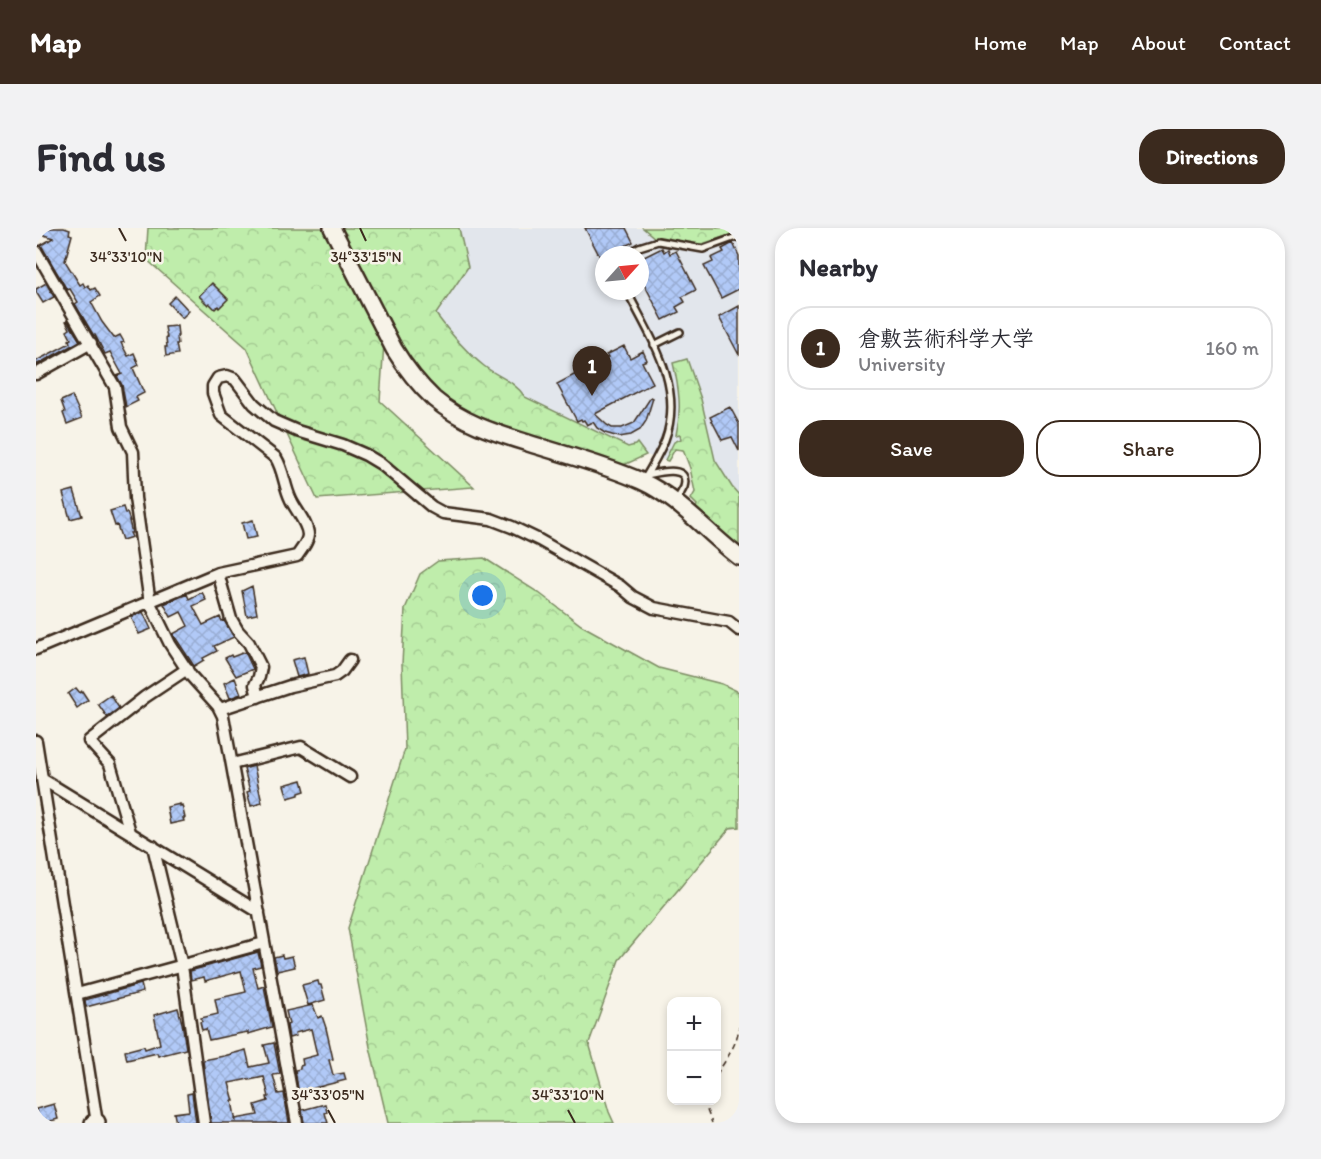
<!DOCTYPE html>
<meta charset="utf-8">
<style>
body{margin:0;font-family:Itim,"Klee One",sans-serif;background:#f2f2f3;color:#2b2b33}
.controls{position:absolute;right:18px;bottom:18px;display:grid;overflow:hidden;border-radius:12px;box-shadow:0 3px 9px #0003}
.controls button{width:54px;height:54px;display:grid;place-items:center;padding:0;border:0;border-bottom:2px solid #e1e1e2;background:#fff;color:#2b2b33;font:30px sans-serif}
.compass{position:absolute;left:559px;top:18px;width:54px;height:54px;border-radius:50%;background:#fff;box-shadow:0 3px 9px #0003;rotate:63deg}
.you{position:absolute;left:447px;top:368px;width:21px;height:21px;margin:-15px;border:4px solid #fff;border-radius:50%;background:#1a73e8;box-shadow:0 0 0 9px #1a73e833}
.badge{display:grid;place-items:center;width:39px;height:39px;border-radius:50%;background:#3b2a1e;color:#fff;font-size:20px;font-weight:700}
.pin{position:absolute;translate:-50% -50px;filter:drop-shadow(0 2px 3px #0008)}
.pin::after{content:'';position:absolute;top:32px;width:21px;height:18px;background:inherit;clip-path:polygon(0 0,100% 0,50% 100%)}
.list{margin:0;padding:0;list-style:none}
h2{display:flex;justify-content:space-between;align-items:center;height:78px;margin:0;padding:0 24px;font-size:26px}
h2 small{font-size:20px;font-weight:400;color:#7c7c81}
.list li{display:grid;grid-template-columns:39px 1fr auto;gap:18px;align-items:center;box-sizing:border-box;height:84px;margin:0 12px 12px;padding:0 12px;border:2px solid #e1e1e2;border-radius:24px}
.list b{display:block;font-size:22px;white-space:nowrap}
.list p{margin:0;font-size:20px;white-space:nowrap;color:#7c7c81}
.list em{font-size:20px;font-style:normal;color:#7c7c81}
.actions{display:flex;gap:12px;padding:18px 24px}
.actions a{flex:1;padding:14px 0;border:2px solid #3b2a1e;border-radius:24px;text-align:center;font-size:21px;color:#3b2a1e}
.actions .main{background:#3b2a1e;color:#fff}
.map{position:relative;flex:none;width:703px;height:895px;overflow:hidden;border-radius:24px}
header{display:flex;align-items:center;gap:36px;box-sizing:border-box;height:84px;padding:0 30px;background:#3b2a1e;color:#fff}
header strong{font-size:28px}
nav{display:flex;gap:33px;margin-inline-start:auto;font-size:21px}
.intro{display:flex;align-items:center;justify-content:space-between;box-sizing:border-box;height:144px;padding:0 36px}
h1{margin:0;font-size:42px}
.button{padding:15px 27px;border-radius:24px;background:#3b2a1e;color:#fff;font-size:21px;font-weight:700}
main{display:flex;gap:36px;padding:0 36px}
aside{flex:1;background:#fff;border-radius:24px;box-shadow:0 3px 9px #0003}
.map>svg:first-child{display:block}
.built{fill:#e2e6ec;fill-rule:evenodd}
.forest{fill:url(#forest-crowns);stroke:#7d8c64;stroke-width:1.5}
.building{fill:url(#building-cross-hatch);stroke:#3b2a1e;stroke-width:1.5;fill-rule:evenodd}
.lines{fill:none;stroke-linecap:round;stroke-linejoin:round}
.lane-casing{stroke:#3b2a1e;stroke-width:10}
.street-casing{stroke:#3b2a1e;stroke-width:15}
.secondary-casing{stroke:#3b2a1e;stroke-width:20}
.path{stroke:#3b2a1e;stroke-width:1.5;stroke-dasharray:6 4.5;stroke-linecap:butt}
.lane{stroke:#f7f3e8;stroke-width:5}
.street{stroke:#f7f3e8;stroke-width:10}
.secondary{stroke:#f7f3e8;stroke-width:15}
.ticks{fill:none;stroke:#3b2a1e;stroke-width:2}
.ticks-label{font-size:15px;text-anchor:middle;fill:#3b2a1e;stroke:#f7f3e8;stroke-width:5;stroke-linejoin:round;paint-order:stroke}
</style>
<header>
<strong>Map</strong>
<nav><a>Home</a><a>Map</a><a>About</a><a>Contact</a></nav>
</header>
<div class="intro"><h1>Find us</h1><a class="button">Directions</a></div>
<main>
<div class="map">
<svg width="703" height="895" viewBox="0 0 703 895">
<defs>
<pattern id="forest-crowns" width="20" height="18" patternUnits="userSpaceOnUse" patternTransform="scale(1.5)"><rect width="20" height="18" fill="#bfedab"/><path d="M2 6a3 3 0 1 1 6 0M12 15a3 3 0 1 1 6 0" fill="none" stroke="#a5cb93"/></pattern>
<pattern id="building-cross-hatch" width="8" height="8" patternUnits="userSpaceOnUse" patternTransform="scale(1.5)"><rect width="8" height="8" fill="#b1c9f7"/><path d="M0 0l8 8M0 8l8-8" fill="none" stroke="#99add3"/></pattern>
</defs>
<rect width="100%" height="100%" fill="#f7f3e8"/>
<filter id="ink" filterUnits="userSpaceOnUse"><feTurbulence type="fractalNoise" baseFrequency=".0167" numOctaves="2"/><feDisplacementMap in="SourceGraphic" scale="12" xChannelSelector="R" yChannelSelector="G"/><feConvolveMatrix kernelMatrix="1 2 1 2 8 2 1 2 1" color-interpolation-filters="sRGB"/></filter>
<g filter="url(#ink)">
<!-- built -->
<path class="built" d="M423 0H607L619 10 679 13 703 4V318L692 311 660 280 661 277 655 271 659 264 654 240 647 222 639 221 632 233 610 227 588 237 453 194 420 177 397 159 382 141 360 107 401 86 432 39ZM568 27H604V63H568Z"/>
<!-- forest -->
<path class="forest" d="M112 0H423L432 39 400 86C414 105 429 123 448 138 462 149 479 153 489 169L592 219 599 217 601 215 610 227 588 237C560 228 532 219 504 210 466 198 427 187 397 159 376 139 364 111 350 86L344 173 438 259 281 271 211 120 110 31Z
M607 0H703V4L666 16H655L619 10Z
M651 131 665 171 679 232 696 259 703 267V318L692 311 660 280 661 277 655 271 659 264 654 240 647 222 639 221 632 233 629 232 638 214 645 211 644 206 640 207C646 182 643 160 637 135Z
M448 330 503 365 545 397 623 440 686 456 703 464V599L694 600 583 732 553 815 573 884 578 895H352L334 819 312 700 369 521 366 436 369 381 384 346 402 333Z"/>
<!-- building -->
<path class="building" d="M7 0H28L34 2 33 6 36 7 29 33 44 57 47 55 49 59 52 57 55 62 59 60 64 68 55 74 66 94 78 110 84 107 88 114 85 115 92 128 98 125 103 137 97 140 108 165 100 169 102 173 90 179 86 157 81 148 86 146 74 124 69 126 59 107 58 108 39 76 42 74 34 61 31 62 5 17 17 10 5 6Z
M549 0H590L597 14 589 18 590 20 584 23 582 20 564 29Z
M697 15 703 28V61L685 70 668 38 677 34 675 30 688 24 686 21Z
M626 20 628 24 632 21 634 26 640 23 660 62 646 69 649 74 640 79 643 84 627 92 604 48V31Z
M10 55 18 69 7 75 0 64V61Z
M176 55 192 71 183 80 182 78 179 81 173 75 172 77 163 68Z
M139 68 153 83 146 90 132 75Z
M703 78V127L683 89Z
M31 92 44 113 0 137V133L34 115 33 112 35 111 31 103 34 101 30 93Z
M141 98 142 108H141L142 116H140L142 126 130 128 129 119H131L130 110H131L129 99Z
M588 118 594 130 607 123 611 132 606 134 617 155 559 186 571 197 576 200H586L598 195 615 169 617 170 610 193 604 202 595 207 583 209 569 205 561 200 557 194 551 197 548 192 546 193 545 191 541 193 521 156 572 129 570 127Z
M36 168 46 190 31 196 27 185 29 184 25 173Z
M694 179 703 196V223L696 209 686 212 674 189Z
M38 262 46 288 34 291 27 265Z
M87 279 89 285H91L94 293H93L96 305H94L96 309 86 312 81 297 79 298 74 283Z
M217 292 221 309 210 311 206 295Z
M216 358 221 386 211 388 206 363Z
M166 364 170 372 157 378 167 397 184 389 186 393 188 392 198 409 178 418 181 423 167 430 168 432 158 438 137 406 152 398 145 384 135 389 128 376 151 366 153 371Z
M107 384 115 401 103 406 95 389Z
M209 424 217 441 200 448 189 430 195 427 196 429Z
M268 429 272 446 261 449 256 432Z
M199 450 205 466 194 470 188 455Z
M40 460 44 465 46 463 52 472 41 480 32 466Z
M75 467 83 480 71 489 62 476Z
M218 538 226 575 215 578 211 564 214 563 208 541Z
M266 552 269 563 263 565V567L252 570 248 557Z
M144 576V578L146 577 149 590H147L148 593 134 596 131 579Z
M222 724 225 738 217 740 222 760 228 758 236 799 212 806V804L201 806 173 812 170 801 166 802 164 794 166 793 165 790 182 786 179 771 210 764 205 743 169 753 168 749 155 752 154 743Z
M246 727 247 730 256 728 259 739 241 743 238 729Z
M282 753 283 757H285L289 772 272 777 266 757Z
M105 756 107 764 50 779 49 772Z
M277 777 282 790 286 788 290 800 297 831 293 832 297 847 308 845 310 852 278 860 276 861 277 863 263 866 259 842 264 841V838L267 837 266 831 281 827 275 801 259 805 260 808 253 810 251 797 253 796 250 783Z
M142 780 146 795 150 821 122 828 121 825 91 832 89 823 108 818 109 821 124 816 118 787Z
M238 815 244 846 237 847 242 866 248 865 253 895H175L167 832 188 828 210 822 214 839 233 835 228 817ZM228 849 233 869H231L232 873 219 877 222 887 199 891 200 894 196 873H198L193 855 213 851V852Z
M156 865 160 895H140L138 885 153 883 151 866Z
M18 876 22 891 8 895H3L0 881Z
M289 876 291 884 289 885 292 895H268L266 882Z"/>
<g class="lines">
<defs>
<path id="lane" d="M589 27 603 19 622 13 667 21 703 8
M591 63C614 109 649 158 629 212 623 226 615 240 607 253
M618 117 644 104
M611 247C621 245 655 235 648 259 646 263 643 268 641 272"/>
<path id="street" d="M0 23 79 159 85 199 97 224 99 270 114 375 134 416 155 448 182 478 187 488 261 895
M0 146 55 115
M182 345 195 391 202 403 213 415 225 439 223 449 219 457 222 469
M0 421 182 345 261 328C265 322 272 314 272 307 272 296 259 281 255 272 248 258 248 243 240 230L185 187 177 165V158L182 150 191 148 199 151 218 176 238 193 261 203 307 217 330 227 345 236 396 279 407 285 455 291 476 299 503 312 584 358 597 369 618 380 693 394 703 402
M184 481 254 458 299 448 306 443 314 432
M0 513 61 895
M196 536 265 519 314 549
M6 551 223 684
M94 604 74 536 53 513 109 469 151 441
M117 618 146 738 168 895
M41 766 228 715"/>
<path id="secondary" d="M296 0 358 121C369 139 382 156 398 171 425 194 459 205 492 215 530 227 569 237 605 253 643 270 670 304 703 329
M57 895 61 894"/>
</defs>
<!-- lane casing -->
<use href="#lane" class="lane-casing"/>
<!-- street casing -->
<use href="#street" class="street-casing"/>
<!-- secondary casing -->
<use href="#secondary" class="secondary-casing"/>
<!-- path -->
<path class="path" d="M680 847C690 832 701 817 703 799
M670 872V880L676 895"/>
<!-- lane -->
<use href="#lane" class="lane"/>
<!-- street -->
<use href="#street" class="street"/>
<!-- secondary -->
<use href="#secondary" class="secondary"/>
</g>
</g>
<!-- ticks -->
<path class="ticks" d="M83 0 90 13M324 0 330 13M292 882 299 895M532 882 539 895"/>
<g class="ticks-label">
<text x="90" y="34">34°33'10"N</text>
<text x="330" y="34">34°33'15"N</text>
<text x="292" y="872">34°33'05"N</text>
<text x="532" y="872">34°33'10"N</text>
</g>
</svg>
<div class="controls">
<button>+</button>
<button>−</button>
</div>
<svg class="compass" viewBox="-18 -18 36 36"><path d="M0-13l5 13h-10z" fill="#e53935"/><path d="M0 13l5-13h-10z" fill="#7c7c81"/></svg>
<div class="you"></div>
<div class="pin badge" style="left:556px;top:168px">1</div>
</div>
<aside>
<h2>Nearby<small></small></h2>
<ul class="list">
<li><span class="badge">1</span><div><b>倉敷芸術科学大学</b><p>University</p></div><em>160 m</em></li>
</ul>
<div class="actions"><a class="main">Save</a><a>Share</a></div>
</aside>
</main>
